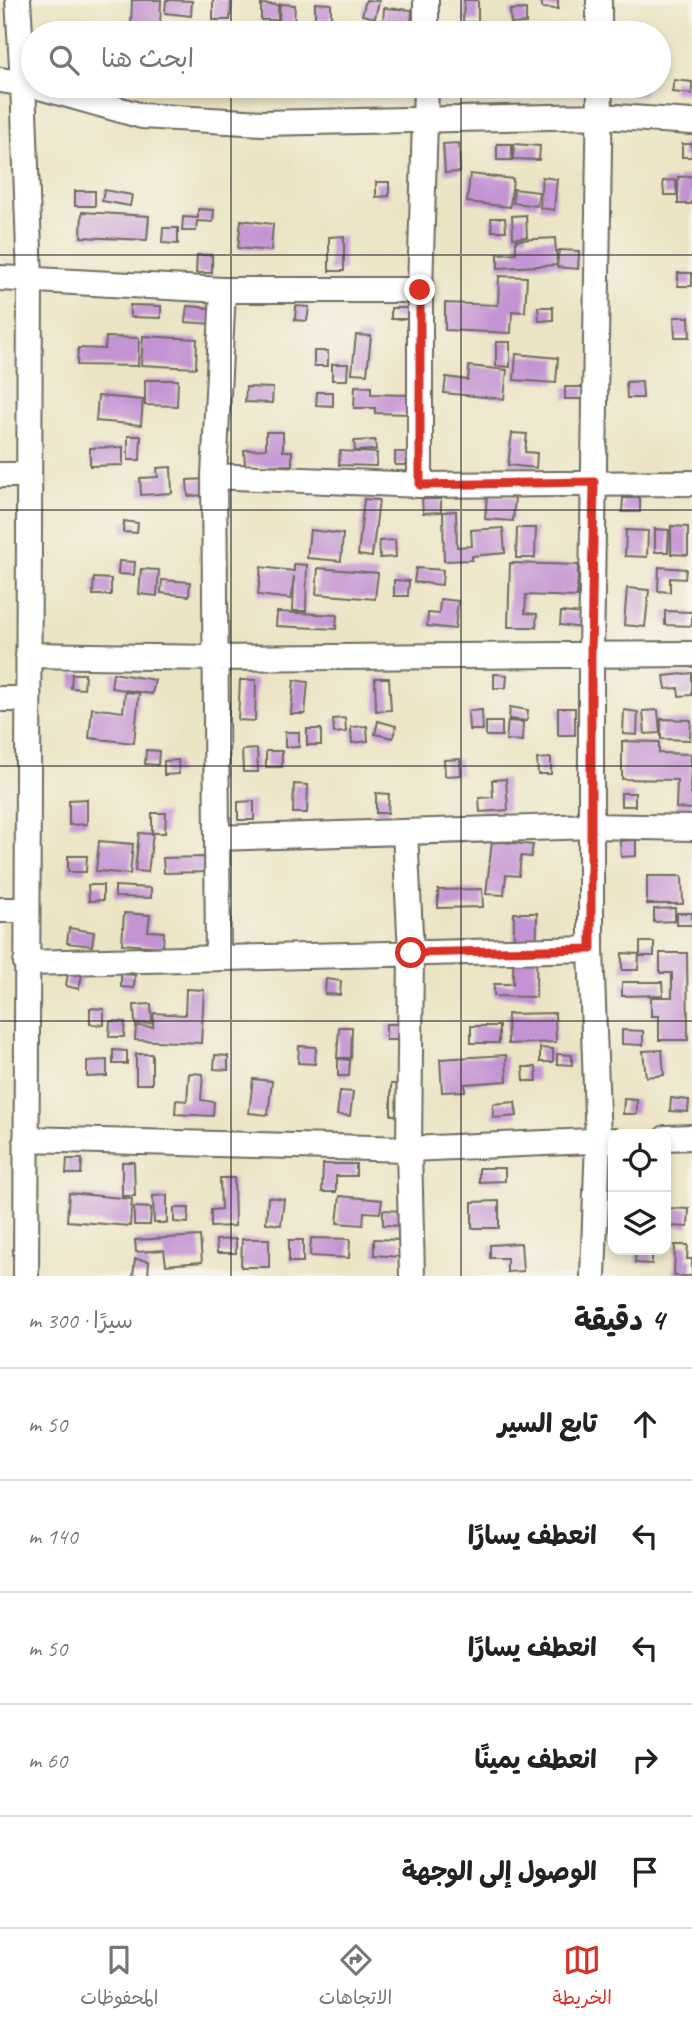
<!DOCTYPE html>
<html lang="ar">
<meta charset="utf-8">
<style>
body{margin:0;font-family:Caveat,"Playpen Sans Arabic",sans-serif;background:#f2f2f2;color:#222;direction:rtl}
.controls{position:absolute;right:21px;bottom:21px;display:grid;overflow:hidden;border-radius:14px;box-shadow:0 4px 10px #0003}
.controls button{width:63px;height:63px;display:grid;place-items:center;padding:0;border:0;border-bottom:2px solid #e0e0e0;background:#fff;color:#222;font:35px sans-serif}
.stop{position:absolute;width:21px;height:21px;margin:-16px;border:5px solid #d93025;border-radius:50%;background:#fff}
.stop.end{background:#d93025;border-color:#fff;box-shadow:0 2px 7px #0008}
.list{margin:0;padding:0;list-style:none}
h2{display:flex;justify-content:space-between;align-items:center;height:91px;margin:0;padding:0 28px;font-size:30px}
h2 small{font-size:23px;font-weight:400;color:#767676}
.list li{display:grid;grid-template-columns:46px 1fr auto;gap:21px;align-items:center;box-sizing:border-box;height:112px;padding:0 28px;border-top:2px solid #e0e0e0}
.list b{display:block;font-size:26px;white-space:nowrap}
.list em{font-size:23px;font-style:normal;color:#767676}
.icon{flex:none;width:38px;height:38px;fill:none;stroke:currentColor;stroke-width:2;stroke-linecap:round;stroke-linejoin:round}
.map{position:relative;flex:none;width:692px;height:1276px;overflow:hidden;direction:ltr}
.search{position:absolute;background:#fff;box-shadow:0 4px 10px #0003;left:21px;right:21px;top:21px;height:77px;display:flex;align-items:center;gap:18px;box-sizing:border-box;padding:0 24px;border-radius:38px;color:#767676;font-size:26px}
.sheet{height:651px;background:#fff}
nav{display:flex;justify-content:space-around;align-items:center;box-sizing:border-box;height:98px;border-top:2px solid #e0e0e0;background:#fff;font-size:19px;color:#767676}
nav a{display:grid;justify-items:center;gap:4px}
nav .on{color:#d93025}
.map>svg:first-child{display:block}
.building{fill:#c393d3}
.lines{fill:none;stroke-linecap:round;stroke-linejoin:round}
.minor-casing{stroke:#6e6c61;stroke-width:28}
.minor{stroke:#fff;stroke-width:24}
.route{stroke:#d93025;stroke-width:9}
.grid{fill:none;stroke:#2b2b2b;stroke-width:2;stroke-opacity:0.55}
</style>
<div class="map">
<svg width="692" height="1276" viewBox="0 0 692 1276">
<rect width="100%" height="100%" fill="#f7f3e8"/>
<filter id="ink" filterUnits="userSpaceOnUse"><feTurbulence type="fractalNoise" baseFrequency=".0143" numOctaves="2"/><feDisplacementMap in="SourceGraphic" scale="14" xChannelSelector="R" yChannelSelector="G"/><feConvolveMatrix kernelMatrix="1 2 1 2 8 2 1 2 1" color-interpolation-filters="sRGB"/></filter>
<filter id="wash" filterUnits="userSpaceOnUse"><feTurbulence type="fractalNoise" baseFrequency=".00686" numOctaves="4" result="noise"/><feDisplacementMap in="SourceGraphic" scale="28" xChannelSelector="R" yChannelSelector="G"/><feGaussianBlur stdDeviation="1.57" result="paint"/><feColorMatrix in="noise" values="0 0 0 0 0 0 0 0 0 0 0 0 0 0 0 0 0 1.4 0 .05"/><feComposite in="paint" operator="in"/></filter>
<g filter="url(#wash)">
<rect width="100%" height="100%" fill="#ebe4c4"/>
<g id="blocks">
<!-- building -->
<path class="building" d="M132 0H161L160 27 131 26Z
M166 0 192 1 191 16 165 13Z
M213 0H231L230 20H213Z
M366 0 379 1 375 18 362 15Z
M464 0H478V22H463Z
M542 0H558V9L542 8Z
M315 3 331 4V20H315Z
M261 4 278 5V20H261Z
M280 4 295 5 294 24 279 23Z
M384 8 412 10 411 26 383 23Z
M526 9V23L511 24 510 10Z
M674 80 692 82V94L672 92Z
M263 86H290L289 94 263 91Z
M510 86H537V93L510 94Z
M629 86H644V95L630 96Z
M459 143 460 172 445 173 443 144Z
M497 144H512V160H497Z
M514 144 540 146 539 160 513 159Z
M682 144H692V157H682Z
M470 174 513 179 510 207 467 202Z
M692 176V204H678V177Z
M542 177 557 179 554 210 540 208Z
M676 180 677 195H664L663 181Z
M376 182H389V196L376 197Z
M514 189 539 192 537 206 513 203Z
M104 190 132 195 130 206 102 201Z
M75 191H95V206H75Z
M198 209 214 210 213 222 197 221 196 231H182L183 217 198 218Z
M82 212 149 216 147 240 81 237Z
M526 215 527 237 513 238 512 216Z
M491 218H505L506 231H492Z
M241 220 273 224 271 251 238 248Z
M163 228H178V244L162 243Z
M344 236V271H329V237Z
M555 238 557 265 498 268V254L516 253V240Z
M559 250 579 251 578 269 557 267Z
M197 255H212V273H196Z
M678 273H692V286H678Z
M499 276 527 277 525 312 512 311 511 333 445 330V303L498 305Z
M130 305 161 306V318L130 317Z
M187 306 212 308 211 324 185 322Z
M296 306 309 307 307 321 295 320Z
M538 307H553V320L539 321Z
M391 308H410V319H391Z
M674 317H689L690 337H675Z
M356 335 371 336 367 374 352 373Z
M143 336 197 339 196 368 141 365Z
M106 337 139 338 138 366 77 365 78 348 105 349Z
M496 342H510V367L496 366Z
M314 351H328V366H314Z
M516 354 558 358 556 383 514 380Z
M332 364H348L347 380H332Z
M469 366 507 370 504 399 444 393 446 377 468 380Z
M145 380H178L177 406 145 405Z
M642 381 643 398H627L626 382Z
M355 386 371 387V394L409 395V414L375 413V408H354Z
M246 387 273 388 272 403 245 402Z
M565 387H585L584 399H565Z
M317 392H333V406L316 405Z
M98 396 143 400 141 425 96 421Z
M266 432H283V451H292V465L245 466 244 450 266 449Z
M512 433 527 434 525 452 537 453 536 468 508 465Z
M128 436H141L140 460H128Z
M375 440 376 450 355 451 354 441Z
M123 447V465L90 466V448Z
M340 451 377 453 376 466 339 465Z
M395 452H409V465H395Z
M171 467 172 493 141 495 140 478 158 477 157 468Z
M207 479 208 495 188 496 187 480Z
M487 495 515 497 513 521 485 519Z
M623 498H640V512H622Z
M364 499 379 500 372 557 358 555Z
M422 499H441V512L423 513Z
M456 511 457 547 472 546 471 530 503 528 505 553 472 556V560L444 561 443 512Z
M124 521 138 523 137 533 123 532Z
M671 526 688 527V555L671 554Z
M517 528H536L535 558H516Z
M655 529 669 530 668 552H655Z
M310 530 343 534 341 561 307 558Z
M626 530 648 531 647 557 625 556Z
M395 540 396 557 380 558 379 541Z
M119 561 135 562 134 575 118 574Z
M510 563 578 565 577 597 526 595 525 613 537 614 536 627H508Z
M294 564 307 565 306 611H293L294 576 291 599 258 595 261 567 294 571Z
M659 567 686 569 685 579 670 578V592L658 591Z
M318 568 378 573 375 599 316 594Z
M416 568 443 570 442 585 414 582Z
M141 569 159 570 157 596 139 594Z
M94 578 111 579V595H93Z
M162 580 190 582 189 596 161 593Z
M394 580 409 581 408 596H394Z
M627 588 649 590 645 627 624 625Z
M440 599 458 601 455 629 427 626 428 613 439 614Z
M665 611 692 612V626L665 625Z
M277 612 337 615 336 629 276 626Z
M561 612 583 614 582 628 560 625Z
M113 673 155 680 152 694 111 688Z
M692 673V695L679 696 678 688 666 689 664 676Z
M72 674H85L84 689 71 688Z
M494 674 507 675 506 688H494Z
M375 678H389L391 710 376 711Z
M240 680H256L255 721 238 720Z
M294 680 308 682 305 714H291Z
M125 692 139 693 134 743 89 738 92 708 123 712Z
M510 707 528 710 527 721 509 719Z
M558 708H575V735H558Z
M482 710 483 730H469L468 711Z
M624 710 638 712 637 735 623 734Z
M658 710 660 733 645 734 643 711Z
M345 718 346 732 334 733 333 719Z
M661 719 691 720 690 740 661 739Z
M378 721 396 726 393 738 375 734Z
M508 721 523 722 522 741 506 740Z
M486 722H502V736H486Z
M367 726 368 741 352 743 351 727Z
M307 729H321V745H307Z
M285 732H299V747H285Z
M622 741 659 742V753L691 754 690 794H692V809L676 808 677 780 622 779Z
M257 749 258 772H243L242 750Z
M146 750 159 751 158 765 145 764Z
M266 751H282V767H266Z
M551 758V774H538L537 759Z
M460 759 461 775 445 776 444 760Z
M178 760 179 774 164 775V761Z
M506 779 508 810 480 812 479 798 493 797 492 780Z
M294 784 308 785 307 813H293Z
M376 793 389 794 388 813H376Z
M621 793H635V806H621Z
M87 799V824L69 825V800Z
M254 801V820H238V802Z
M152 813H166L165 833H152Z
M139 833 153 834 148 872 135 871Z
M636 840V856L621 857 620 841Z
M99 841 133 844 130 874 96 871Z
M492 841 533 845 531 857 521 856 519 876 506 875 504 895 486 894Z
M68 856H87L86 872H68Z
M204 857 205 872 164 873 163 858Z
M647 876H682L683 904H647Z
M88 885H103V900L89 901Z
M115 886 151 888V898L115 897Z
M482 889 483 907 438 908V890Z
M675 908V921L654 922V909Z
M124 913 150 915 148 931 164 932 163 947 122 944Z
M514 913H537L536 997 494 996V984H513Z
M677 913H692V925H677Z
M69 928 94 932 92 946 67 943Z
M640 942H654V956H640Z
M622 953 639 954 638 970H622Z
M660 953H687L688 1040H659V1016H651V997H672V973H660Z
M68 973 82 975 79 989 66 986Z
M121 974 135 975 134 988 121 987Z
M326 979 341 981 340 995 325 994Z
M622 982H662L663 995 622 996Z
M186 989 204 990 201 1043 135 1040 136 1026 153 1027 154 1013 185 1015Z
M151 1004 152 1023 135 1024 134 1005Z
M90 1008 104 1009V1025L90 1024Z
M555 1013 556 1042 508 1044 507 1014Z
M110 1021 125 1022 124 1037H109Z
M386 1024H404V1040H386Z
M471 1026H499V1043H471Z
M339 1027H352L351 1058H337Z
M622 1030 643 1031V1045L622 1044Z
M299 1046 316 1047 315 1064 298 1063Z
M540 1048 553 1049V1062H540Z
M113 1050 127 1051V1064H113Z
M662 1050 664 1075 646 1077 643 1051Z
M136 1054H152V1084H136Z
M557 1054 572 1055V1065L557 1064Z
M215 1055 228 1056V1070L214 1069Z
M506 1055 507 1081 465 1084V1091L442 1092 440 1059Z
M338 1059 350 1060 349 1076H338Z
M107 1060V1076L87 1077V1061Z
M523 1067H536L537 1081H524Z
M189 1073 203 1074 201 1100 214 1102 213 1116 175 1114 176 1100 187 1101Z
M253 1079 272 1081 268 1115 249 1113Z
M391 1084H406V1115H391Z
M340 1091 353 1092 350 1116 337 1115Z
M671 1098 689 1100 688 1112 670 1111Z
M624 1099 637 1100V1114H623Z
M515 1102 517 1116 493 1118V1104Z
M67 1159H82L81 1174H66Z
M122 1162H134L135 1196H122Z
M323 1164H356V1176H336V1192H322Z
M479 1168H505V1181L479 1182Z
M220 1178H234L235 1226 211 1227V1210L221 1209Z
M69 1193 132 1199 130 1226 67 1221Z
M167 1195V1223H154L153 1196Z
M340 1196 382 1200 380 1213 364 1212 363 1225 337 1223Z
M268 1197 284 1199 281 1225 266 1223Z
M499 1201V1228H472V1202Z
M134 1207 151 1208 150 1225H134Z
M174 1208H189L188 1223 174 1222Z
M666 1208 689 1209 688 1227 666 1226Z
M383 1210 403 1211V1226L383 1225Z
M200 1236 202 1262 166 1265 164 1250 136 1252 135 1240Z
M311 1238 350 1239 349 1258 310 1256Z
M236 1239V1253H217L216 1240Z
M242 1239H269V1267H241Z
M374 1239 401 1240 400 1257 374 1255Z
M289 1240H303V1262H289Z
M521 1243 523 1271 507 1272V1258H490V1245Z
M675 1245H688L687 1259H692V1276H674Z
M636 1250H652V1264L635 1263Z
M135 1259 149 1261 148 1276H133Z"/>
</g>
</g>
<g filter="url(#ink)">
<use href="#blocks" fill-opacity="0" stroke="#6e6c61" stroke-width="2"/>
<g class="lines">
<defs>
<path id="minor" d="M18 0 23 82 30 279 26 1276
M426 0V33
M599 0V33
M0 80 33 85
M36 86 142 116 262 123 601 116 692 122
M0 278 223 290H420
M0 475H28
M214 476 420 485 692 483
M420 485V290L426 86
M28 655 214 658 692 654
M0 699H28
M405 832 411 953 409 1149 412 1276
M217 838 592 826 692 828
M0 910H26
M218 958 214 476 223 290
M26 963 591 949
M666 1138 692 1137
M26 1139 409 1149 613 1140
M593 1276 598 1141 591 949V655L600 86"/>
</defs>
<!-- minor casing -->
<use href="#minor" class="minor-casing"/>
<!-- minor -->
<use href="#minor" class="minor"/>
</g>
</g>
<g class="lines" filter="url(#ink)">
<!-- route -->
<path class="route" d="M411 953 591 949V655L594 482 420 485V290"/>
</g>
<!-- grid -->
<path class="grid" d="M231 0V33M461 0V33M231 86V1276M461 86V1276M0 255H692M0 510H692M0 766H692M0 1021H692"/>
</svg>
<div class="controls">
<button><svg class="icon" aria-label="locate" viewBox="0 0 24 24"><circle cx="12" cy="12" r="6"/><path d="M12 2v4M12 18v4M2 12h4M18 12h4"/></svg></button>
<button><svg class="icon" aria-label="layers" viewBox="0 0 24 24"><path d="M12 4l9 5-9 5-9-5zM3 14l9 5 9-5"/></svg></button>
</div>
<div class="stop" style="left:411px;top:953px"></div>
<div class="stop end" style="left:420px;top:290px"></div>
<div class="search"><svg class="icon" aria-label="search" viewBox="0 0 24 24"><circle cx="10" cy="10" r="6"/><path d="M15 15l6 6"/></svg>ابحث هنا</div>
</div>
<section class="sheet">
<h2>4 دقيقة<small>سيرًا · 300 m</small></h2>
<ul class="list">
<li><svg class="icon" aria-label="ahead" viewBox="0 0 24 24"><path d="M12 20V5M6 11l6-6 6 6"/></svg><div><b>تابع السير</b></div><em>50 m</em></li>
<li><svg class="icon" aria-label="left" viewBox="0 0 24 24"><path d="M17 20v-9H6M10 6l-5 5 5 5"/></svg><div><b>انعطف يسارًا</b></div><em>140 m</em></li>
<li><svg class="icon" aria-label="left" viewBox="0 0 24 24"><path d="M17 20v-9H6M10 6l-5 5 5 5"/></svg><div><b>انعطف يسارًا</b></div><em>50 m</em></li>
<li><svg class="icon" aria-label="right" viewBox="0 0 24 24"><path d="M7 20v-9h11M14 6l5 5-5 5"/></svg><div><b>انعطف يمينًا</b></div><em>60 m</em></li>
<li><svg class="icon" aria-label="arrive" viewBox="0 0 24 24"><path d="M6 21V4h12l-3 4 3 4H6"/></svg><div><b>الوصول إلى الوجهة</b></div></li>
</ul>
</section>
<nav>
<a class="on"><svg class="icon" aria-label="map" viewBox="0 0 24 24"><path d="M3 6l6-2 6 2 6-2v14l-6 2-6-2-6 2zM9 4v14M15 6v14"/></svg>الخريطة</a>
<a><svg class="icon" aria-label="directions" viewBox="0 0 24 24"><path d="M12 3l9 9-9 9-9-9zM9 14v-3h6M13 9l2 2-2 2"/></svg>الاتجاهات</a>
<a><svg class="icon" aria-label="saved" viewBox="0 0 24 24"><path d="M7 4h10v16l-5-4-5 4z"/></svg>المحفوظات</a>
</nav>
